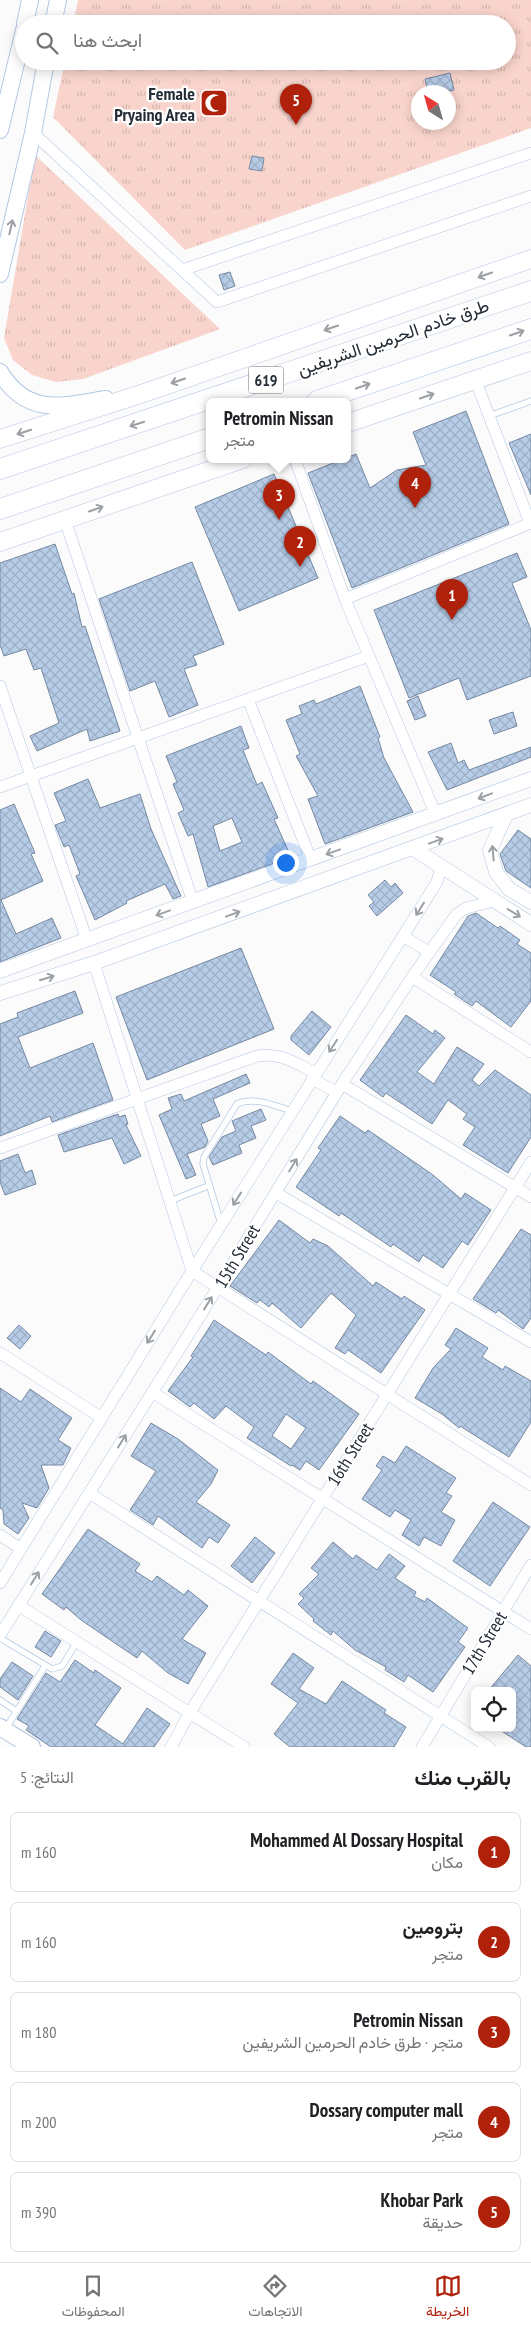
<!DOCTYPE html>
<html lang="ar">
<meta charset="utf-8">
<style>
body{margin:0;font-family:"PT Sans Narrow",Vazirmatn,sans-serif;background:#f6f6f6;color:#202124;direction:rtl}
.controls{position:absolute;right:15px;bottom:15px;display:grid;overflow:hidden;border-radius:8px;box-shadow:0 2px 12px #0003}
.controls button{width:45px;height:45px;display:grid;place-items:center;padding:0;border:0;border-bottom:1px solid #e0e0e0;background:#fff;color:#202124;font:25px sans-serif}
.compass{position:absolute;left:411px;top:85px;width:45px;height:45px;border-radius:50%;background:#fff;box-shadow:0 2px 12px #0003;rotate:323deg}
.you{position:absolute;left:285px;top:862px;width:18px;height:18px;margin:-12px;border:4px solid #fff;border-radius:50%;background:#1a73e8;box-shadow:0 0 0 8px #1a73e833}
.badge{display:grid;place-items:center;width:32px;height:32px;border-radius:50%;background:#af210b;color:#fff;font-size:16px;font-weight:700}
.pin{position:absolute;translate:-50% -41px;filter:drop-shadow(0 1px 2px #0008)}
.pin::after{content:'';position:absolute;top:26px;width:18px;height:15px;background:inherit;clip-path:polygon(0 0,100% 0,50% 100%)}
.popup{position:absolute;left:206px;top:398px;width:145px;height:65px;box-sizing:border-box;display:grid;place-content:center;border-radius:8px;background:#fff;filter:drop-shadow(0 1px 4px #0005);font-size:16px;white-space:nowrap;color:#757577}
.popup b{font-size:19px;color:#202124}
.popup::after{content:'';position:absolute;left:50%;top:100%;margin-left:-10px;border:10px solid transparent;border-top-color:#fff}
.list{margin:0;padding:0;list-style:none}
h2{display:flex;justify-content:space-between;align-items:center;height:65px;margin:0;padding:0 20px;font-size:21px}
h2 small{font-size:16px;font-weight:400;color:#757577}
.list li{display:grid;grid-template-columns:32px 1fr auto;gap:15px;align-items:center;box-sizing:border-box;height:80px;margin:0 10px 10px;padding:0 10px;border:1px solid #e0e0e0;border-radius:8px}
.list b{display:block;font-size:19px;white-space:nowrap}
.list p{margin:0;font-size:16px;white-space:nowrap;color:#757577}
.list em{font-size:16px;font-style:normal;color:#757577}
.icon{flex:none;width:28px;height:28px;fill:none;stroke:currentColor;stroke-width:2;stroke-linecap:round;stroke-linejoin:round}
.map{position:relative;flex:none;width:531px;height:1747px;overflow:hidden;direction:ltr}
.search{position:absolute;background:#fff;box-shadow:0 2px 12px #0003;left:15px;right:15px;top:15px;height:55px;display:flex;align-items:center;gap:12px;box-sizing:border-box;padding:0 18px;border-radius:28px;color:#757577;font-size:19px}
.sheet{height:515px;background:#fff}
nav{display:flex;justify-content:space-around;align-items:center;box-sizing:border-box;height:70px;border-top:1px solid #e0e0e0;background:#fff;font-size:14px;color:#757577}
nav a{display:grid;justify-items:center;gap:2px}
nav .on{color:#af210b}
.map>svg:first-child{display:block}
.park{fill:url(#park-tufts);fill-rule:evenodd}
.building{fill:url(#building-cross-hatch);stroke:#7589a2;fill-rule:evenodd}
.lines{fill:none;stroke-linecap:round;stroke-linejoin:round}
.service-casing{stroke:#b3c8e3;stroke-width:7}
.minor-casing{stroke:#b3c8e3;stroke-width:12}
.tertiary-casing{stroke:#b3c8e3;stroke-width:15}
.secondary-casing{stroke:#b3c8e3;stroke-width:18}
.primary-casing{stroke:#b3c8e3;stroke-width:19}
.motorway-casing{stroke:#b3c8e3;stroke-width:21}
.service{stroke:#fff;stroke-width:5.5}
.minor{stroke:#fff;stroke-width:11}
.tertiary{stroke:#fff;stroke-width:14}
.secondary{stroke:#fff;stroke-width:16}
.primary{stroke:#fff;stroke-width:18}
.motorway{stroke:#fff;stroke-width:20}
.oneway{stroke:#9ca0a5}
.labels{text-anchor:middle;dominant-baseline:central;stroke-width:4.5;stroke-linejoin:round;paint-order:stroke}
.shield{fill:#fff;stroke:#666b72;stroke-width:1}
.shield-label{font-size:16px;font-weight:bold;fill:#242c36}
.poi-label{font-size:18px;font-weight:bold;fill:#242c36;stroke:#fff;text-anchor:end}
.street-label{font-size:18px;fill:#242c36;stroke:#fff}
</style>
<div class="map">
<svg width="531" height="1747" viewBox="0 0 531 1747">
<defs>
<pattern id="park-tufts" width="24" height="20" patternUnits="userSpaceOnUse" patternTransform="scale(1.25)"><rect width="24" height="20" fill="#f9d4cc"/><path d="M3 7l-1-3M5 7V3M7 7l1-3M15 17l-1-3M17 17v-4M19 17l1-3" fill="none" stroke="#d5b6b0"/></pattern>
<pattern id="building-cross-hatch" width="8" height="8" patternUnits="userSpaceOnUse" patternTransform="scale(1.25)"><rect width="8" height="8" fill="#b7cce7"/><path d="M0 0l8 8M0 8l8-8" fill="none" stroke="#9dafc7"/></pattern>
</defs>
<rect width="100%" height="100%" fill="#fbfbfb"/>
<!-- park -->
<path class="park" d="M78 0H531V128L185 250 53 117 65 61H507V24H73ZM418 92H448V122H418Z
M35 155 220 329 83 379 56 382 32 375 13 360 4 338Z"/>
<!-- building -->
<path class="building" d="M450 73 454 90 445 92H428L425 79Z
M202 102a12 12 0 1 1 24 0a12 12 0 1 1-24 0Z
M252 156 264 158 262 171 249 169Z
M230 272 235 286 224 290 219 275Z
M466 411 509 524 352 588 308 473 356 454 370 488 397 470 426 465 413 432Z
M531 434V495L509 443Z
M274 474 318 578 239 611 195 507Z
M55 544 72 594 74 593 82 627 85 626 120 731 90 741 87 729 37 751 30 736 59 723 41 668 34 670 26 649 4 656 0 645V563Z
M517 553 527 577 512 583 531 630V676L467 700 459 678 409 698 374 610Z
M192 562 224 644 193 656 197 665 184 669 198 705 169 717 155 681 130 691 99 599Z
M360 686 380 737 378 738 384 758 413 812 325 844 308 799 318 796 296 756 300 754 286 720 302 714 299 706 314 700 316 704Z
M418 696 426 716 415 720 407 701Z
M513 712 517 726 494 734 489 720Z
M241 726 249 748 243 750 257 785 262 782 278 818 274 819 291 857 208 887 193 834 188 836 178 813 184 810 173 784 177 782 166 756ZM232 818 242 842 220 851 213 826Z
M451 743 458 763 464 760 469 770 531 747V757L447 790 428 752Z
M88 779 100 808 140 794 151 829 181 896 173 899 165 884 126 901 127 903 95 920 76 876 80 874 69 845 64 847 55 825 66 821 54 793Z
M14 804 35 853 31 854 43 881 1 900 16 934 52 918 61 938 0 962V810Z
M518 830 531 839V888L506 871 500 854Z
M385 880 391 887 395 883 403 893 377 916 369 906 374 902 368 895Z
M476 913 498 928 500 926 520 940 517 944 531 953V1001L511 1027 476 1001 472 1006 454 994 456 992 430 975 468 916Z
M241 948 274 1029 147 1080 116 997Z
M75 991 83 1013 18 1037 30 1068 93 1043 113 1100 52 1122 50 1116 0 1136V1024L18 1017 17 1013Z
M312 1011 331 1027 309 1055 291 1040V1036Z
M406 1015 433 1034 435 1030 445 1038 417 1072 434 1084 457 1047 484 1064 472 1080 479 1086 495 1070 531 1095V1137L508 1173 463 1145 475 1127 463 1119 467 1114 448 1100 432 1124 386 1093 383 1097 360 1080Z
M246 1074 250 1083 213 1099 220 1116 201 1124 208 1141 205 1147 187 1154 196 1175 186 1179 159 1115 172 1109 168 1098 181 1094 184 1101Z
M261 1109 266 1120 251 1126 256 1138 239 1145 242 1153 213 1165 209 1157 222 1137 236 1131 232 1121Z
M118 1114 119 1117 125 1115 128 1124 126 1125 141 1156 124 1164 112 1138 64 1152 58 1135Z
M340 1116 365 1133 368 1130 433 1175 461 1199 465 1193 491 1210 468 1245 462 1241 443 1268 423 1255 419 1262 393 1244 391 1247 341 1213 339 1216 296 1187 321 1150 318 1148Z
M18 1154 25 1173 32 1170 36 1184 5 1195 0 1182V1161Z
M279 1220 310 1243 313 1239 328 1246 373 1286 376 1282 402 1299 404 1296 425 1310 381 1373 348 1350 345 1354 335 1348 356 1315 331 1293 301 1328 272 1303 269 1307 260 1300 257 1303 230 1286Z
M521 1229 531 1235V1318L523 1329 498 1310 496 1313 473 1299Z
M214 1320 266 1355 268 1352 311 1384 313 1381 359 1414 319 1470 306 1461 300 1470 292 1465 291 1466 247 1438 254 1427 226 1406 214 1419 194 1403 190 1407 168 1391 193 1357 191 1356ZM286 1414 306 1428 291 1449 272 1436Z
M19 1325 31 1336 20 1349 7 1338Z
M456 1328 488 1348 482 1357 503 1370 505 1366 531 1381V1422L509 1457 460 1426 459 1428 442 1414 415 1398 433 1368 451 1349 445 1345Z
M0 1388 21 1402 30 1389 72 1418 58 1440 71 1448 63 1465H41L49 1488 37 1508 22 1503 29 1518 18 1534 4 1524 3 1510 0 1508Z
M151 1423 178 1439 218 1470 211 1484 196 1502 230 1525 218 1543 209 1537 202 1548 158 1516 153 1525 130 1510 156 1471 131 1456Z
M406 1446 456 1478 446 1493 452 1496 441 1512 455 1520 441 1546 424 1537 419 1546 402 1535 411 1520 395 1510 390 1517 362 1499 382 1470 376 1466 383 1456 395 1463Z
M493 1502 530 1527 490 1586 453 1561Z
M88 1529 140 1564 135 1571 152 1582 157 1576 184 1595 188 1590 208 1606 182 1639 206 1653 188 1684 168 1673 142 1651 137 1658 81 1620 66 1607 64 1610 42 1594Z
M255 1537 275 1553 252 1583 231 1566Z
M333 1542 353 1559 356 1555 377 1570 389 1554 405 1566 395 1578 416 1592 414 1596 425 1602 427 1598 468 1628 458 1642 465 1647 433 1692 408 1675 404 1682 385 1670 386 1667 355 1650 333 1631 331 1635 313 1621 314 1619 298 1604 304 1598 299 1594 319 1574 311 1568Z
M45 1631 61 1641 51 1657 35 1647Z
M293 1653 314 1668 299 1689 326 1704 342 1681 386 1710 384 1713 406 1727 394 1747H290L274 1734 298 1703 271 1684Z
M518 1655 531 1666V1747H526L497 1728H512V1691H488Z
M75 1660 94 1673 95 1670 121 1688 95 1725 123 1744 147 1708 170 1724 154 1747H51L26 1730 29 1726 17 1719 46 1673 60 1682Z
M12 1662 33 1676 18 1700 0 1687V1679Z"/>
<g class="lines">
<defs>
<path id="service" d="M489 416 531 401
M170 1201 208 1186
M221 1224 203 1164 204 1157 237 1104C254 1096 275 1106 292 1111
M0 1638 52 1669 62 1666 77 1642
M0 1700 16 1711
M6 1728 45 1666"/>
<path id="minor" d="M33 133 217 302 531 196
M182 270 531 153
M475 379 530 523
M295 459 345 599 436 815
M65 520 193 902
M345 599 531 523
M0 686 87 940
M248 699 311 860
M0 787 369 656
M403 936 429 952
M94 963 192 1271 531 1485
M412 977 531 1052
M312 1079 337 1092
M342 1084 531 1197
M0 1148 257 1056C280 1052 295 1063 316 1073
M276 1193 531 1342
M0 1353 102 1418
M152 1392 531 1629
M89 1493 489 1747
M0 1535 21 1549
M0 1583 192 1271 437 882 441 866
M18 1605 244 1747
M0 1635 197 1321 342 1084 412 977 456 915 466 908 494 901
M171 1747 189 1714 531 1162
M422 1747 531 1565"/>
<path id="tertiary" d="M506 815 490 850 496 872 509 889 531 902
M414 849 531 924
M0 971 531 779
M0 993 94 963 531 805"/>
<path id="secondary" d="M25 24 30 0
M53 24 58 0
M0 130 24 30
M0 274 33 133 46 61
M0 372C27 417 63 406 106 399
M0 1727 32 1747"/>
<path id="primary" d="M348 423 531 361
M0 439 141 394 531 259
M0 542 243 459"/>
<path id="motorway" d="M317 401 531 329
M0 469 531 291
M0 509 210 438"/>
</defs>
<!-- service casing -->
<use href="#service" class="service-casing"/>
<!-- minor casing -->
<use href="#minor" class="minor-casing"/>
<!-- tertiary casing -->
<use href="#tertiary" class="tertiary-casing"/>
<!-- secondary casing -->
<use href="#secondary" class="secondary-casing"/>
<!-- primary casing -->
<use href="#primary" class="primary-casing"/>
<!-- motorway casing -->
<use href="#motorway" class="motorway-casing"/>
<!-- service -->
<use href="#service" class="service"/>
<!-- minor -->
<use href="#minor" class="minor"/>
<!-- tertiary -->
<use href="#tertiary" class="tertiary"/>
<!-- secondary -->
<use href="#secondary" class="secondary"/>
<!-- primary -->
<use href="#primary" class="primary"/>
<!-- motorway -->
<use href="#motorway" class="motorway"/>
</g>
<!-- one-way arrows -->
<defs><path id="oneway-shaft" d="M-6 0H5M1.5-3L5.5 0L1.5 3" fill="none" stroke-width="1.6" stroke-linecap="round" stroke-linejoin="round" transform="scale(1.25)"/></defs>
<g class="oneway">
<use href="#oneway-shaft" transform="translate(11 227) rotate(-77)"/>
<use href="#oneway-shaft" transform="translate(485 275) rotate(161)"/>
<use href="#oneway-shaft" transform="translate(331 328) rotate(161)"/>
<use href="#oneway-shaft" transform="translate(517 333) rotate(-19)"/>
<use href="#oneway-shaft" transform="translate(178 381) rotate(161)"/>
<use href="#oneway-shaft" transform="translate(363 386) rotate(-19)"/>
<use href="#oneway-shaft" transform="translate(427 396) rotate(-19)"/>
<use href="#oneway-shaft" transform="translate(137 424) rotate(162)"/>
<use href="#oneway-shaft" transform="translate(24 432) rotate(162)"/>
<use href="#oneway-shaft" transform="translate(96 509) rotate(-19)"/>
<use href="#oneway-shaft" transform="translate(485 796) rotate(159)"/>
<use href="#oneway-shaft" transform="translate(436 841) rotate(-20)"/>
<use href="#oneway-shaft" transform="translate(333 852) rotate(160)"/>
<use href="#oneway-shaft" transform="translate(493 853) rotate(-95)"/>
<use href="#oneway-shaft" transform="translate(420 909) rotate(122)"/>
<use href="#oneway-shaft" transform="translate(163 913) rotate(160)"/>
<use href="#oneway-shaft" transform="translate(514 913) rotate(31)"/>
<use href="#oneway-shaft" transform="translate(233 914) rotate(-20)"/>
<use href="#oneway-shaft" transform="translate(47 978) rotate(-17)"/>
<use href="#oneway-shaft" transform="translate(333 1046) rotate(123)"/>
<use href="#oneway-shaft" transform="translate(293 1165) rotate(-59)"/>
<use href="#oneway-shaft" transform="translate(237 1199) rotate(122)"/>
<use href="#oneway-shaft" transform="translate(208 1303) rotate(-58)"/>
<use href="#oneway-shaft" transform="translate(151 1337) rotate(122)"/>
<use href="#oneway-shaft" transform="translate(122 1441) rotate(-58)"/>
<use href="#oneway-shaft" transform="translate(35 1578) rotate(-58)"/>
</g>
<!-- icons -->
<defs>
<symbol id="mosque-square" viewBox="-11 -11 22 22"><rect x="-9" y="-9" width="18" height="18" rx="4" fill="#af210b" stroke="#fff"/><path d="M3.5-4.9A6 6 0 1 0 3.5 4.9A5 5 0 1 1 3.5-4.9Z" fill="#fff"/></symbol>
</defs>
<g fill-rule="evenodd">
<use href="#mosque-square" x="198" y="87" width="32" height="32"/>
</g>
<g class="labels">
<!-- shield labels -->
<rect class="shield" x="248.5" y="366.5" width="35" height="27" rx="4"/>
<g class="shield-label">
<text x="266" y="380">619</text>
</g>
<!-- poi labels -->
<g class="poi-label">
<text x="195" y="93">Female<tspan x="195" dy="21">Pryaing Area</tspan></text>
</g>
<!-- street labels -->
<g class="street-label">
<text transform="translate(393 337) rotate(-19)">طرق خادم الحرمين الشريفين</text>
<text transform="translate(237 1256) rotate(-59)">15th Street</text>
<text transform="translate(350 1454) rotate(-58)">16th Street</text>
<text transform="translate(484 1643) rotate(-59)">17th Street</text>
</g>
</g>
</svg>
<div class="controls">
<button><svg class="icon" aria-label="locate" viewBox="0 0 24 24"><circle cx="12" cy="12" r="6"/><path d="M12 2v4M12 18v4M2 12h4M18 12h4"/></svg></button>
</div>
<svg class="compass" viewBox="-18 -18 36 36"><path d="M0-13l5 13h-10z" fill="#e53935"/><path d="M0 13l5-13h-10z" fill="#757577"/></svg>
<div class="you"></div>
<div class="pin badge" style="left:452px;top:620px">1</div>
<div class="pin badge" style="left:300px;top:567px">2</div>
<div class="pin badge" style="left:279px;top:520px">3</div>
<div class="popup"><b>Petromin Nissan</b>متجر</div>
<div class="pin badge" style="left:415px;top:508px">4</div>
<div class="pin badge" style="left:296px;top:125px">5</div>
<div class="search"><svg class="icon" aria-label="search" viewBox="0 0 24 24"><circle cx="10" cy="10" r="6"/><path d="M15 15l6 6"/></svg>ابحث هنا</div>
</div>
<section class="sheet">
<h2>بالقرب منك<small>النتائج: 5</small></h2>
<ul class="list">
<li><span class="badge">1</span><div><b>Mohammed Al Dossary Hospital</b><p>مكان</p></div><em>160 m</em></li>
<li><span class="badge">2</span><div><b>بترومين</b><p>متجر</p></div><em>160 m</em></li>
<li><span class="badge">3</span><div><b>Petromin Nissan</b><p>متجر · طرق خادم الحرمين الشريفين</p></div><em>180 m</em></li>
<li><span class="badge">4</span><div><b>Dossary computer mall</b><p>متجر</p></div><em>200 m</em></li>
<li><span class="badge">5</span><div><b>Khobar Park</b><p>حديقة</p></div><em>390 m</em></li>
</ul>
</section>
<nav>
<a class="on"><svg class="icon" aria-label="map" viewBox="0 0 24 24"><path d="M3 6l6-2 6 2 6-2v14l-6 2-6-2-6 2zM9 4v14M15 6v14"/></svg>الخريطة</a>
<a><svg class="icon" aria-label="directions" viewBox="0 0 24 24"><path d="M12 3l9 9-9 9-9-9zM9 14v-3h6M13 9l2 2-2 2"/></svg>الاتجاهات</a>
<a><svg class="icon" aria-label="saved" viewBox="0 0 24 24"><path d="M7 4h10v16l-5-4-5 4z"/></svg>المحفوظات</a>
</nav>
